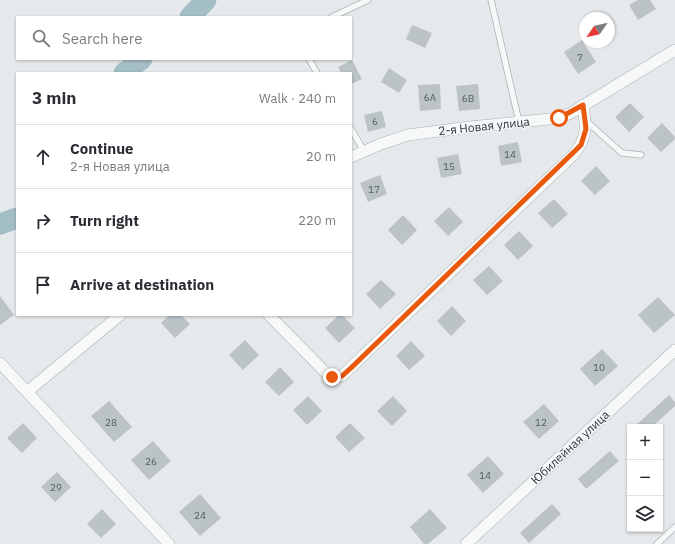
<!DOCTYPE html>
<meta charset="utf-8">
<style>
body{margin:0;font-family:"IBM Plex Sans",sans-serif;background:#f7f7f7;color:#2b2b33}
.controls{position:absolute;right:12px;bottom:12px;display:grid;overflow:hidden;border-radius:0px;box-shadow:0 1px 3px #0004}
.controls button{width:36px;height:36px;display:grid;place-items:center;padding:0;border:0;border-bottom:1px solid #e1e1e2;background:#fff;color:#2b2b33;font:20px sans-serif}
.compass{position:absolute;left:579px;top:12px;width:36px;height:36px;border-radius:50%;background:#fff;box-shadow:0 1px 3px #0004;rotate:236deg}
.stop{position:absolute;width:12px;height:12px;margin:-9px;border:3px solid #ea580c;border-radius:50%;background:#fff}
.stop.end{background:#ea580c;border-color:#fff;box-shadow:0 1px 4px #0008}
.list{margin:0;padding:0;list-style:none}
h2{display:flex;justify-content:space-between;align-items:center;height:52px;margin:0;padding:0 16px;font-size:17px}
h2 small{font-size:13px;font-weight:400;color:#7c7c81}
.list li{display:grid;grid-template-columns:26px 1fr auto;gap:12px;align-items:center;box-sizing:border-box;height:64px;padding:0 16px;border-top:1px solid #e1e1e2}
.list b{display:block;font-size:15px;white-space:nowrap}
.list p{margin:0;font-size:13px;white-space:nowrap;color:#7c7c81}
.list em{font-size:13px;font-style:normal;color:#7c7c81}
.icon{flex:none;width:22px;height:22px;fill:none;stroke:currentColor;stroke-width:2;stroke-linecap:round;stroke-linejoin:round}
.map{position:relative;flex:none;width:675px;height:544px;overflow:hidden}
.search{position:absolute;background:#fff;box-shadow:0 1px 3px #0004;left:16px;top:16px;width:336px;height:44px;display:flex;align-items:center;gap:10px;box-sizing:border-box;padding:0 14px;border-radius:0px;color:#7c7c81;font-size:15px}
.panel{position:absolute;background:#fff;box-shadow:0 1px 3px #0004;left:16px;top:72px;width:336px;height:244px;border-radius:0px}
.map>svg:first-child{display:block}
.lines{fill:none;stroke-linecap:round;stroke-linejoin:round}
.river{stroke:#a4bec6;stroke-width:21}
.building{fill:#bcc3c7}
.service-casing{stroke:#aab1b5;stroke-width:7}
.minor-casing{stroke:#aab1b5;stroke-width:12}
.service{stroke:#f7f9f9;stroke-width:5.5}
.minor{stroke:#f7f9f9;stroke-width:11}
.route{stroke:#ea580c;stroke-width:5}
.labels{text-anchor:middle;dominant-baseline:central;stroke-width:3;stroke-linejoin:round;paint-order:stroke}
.number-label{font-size:10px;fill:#525c63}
.street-label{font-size:12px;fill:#2e3a42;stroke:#f4f7f8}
</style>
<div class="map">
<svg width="675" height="544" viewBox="0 0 675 544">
<rect width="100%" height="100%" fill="#e5e9eb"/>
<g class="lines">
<!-- river -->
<path class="river" d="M190 17 206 0
M124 73 142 59
M0 224 17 218"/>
</g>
<!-- building -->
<path class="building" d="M638 0H650L656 9 638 20 629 5Z
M412 25 432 33 425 48 406 39Z
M582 40 596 62 578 74 564 52Z
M352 60 362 79 351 84V73H341L338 67Z
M389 68 407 80 399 93 381 82Z
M440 84 441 109 420 111 418 85Z
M478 84 480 109 459 111 456 86Z
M630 103 644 117 629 132 615 117Z
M382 111 386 127 368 132 364 115Z
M662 123 675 137V139L661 152 647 138Z
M518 142 522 162 501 166 498 146Z
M458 154 462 174 441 178 437 158Z
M596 166 610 181 595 195 581 181Z
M380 175 387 194 368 202 360 183Z
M554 199 568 214 552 228 538 213Z
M449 207 463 222 448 236 434 221Z
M403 215 417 230 402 245 388 230Z
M519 231 533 246 518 260 504 245Z
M489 266 503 281 487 295 473 280Z
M381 280 396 294 380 309 366 294Z
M0 296 14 315 0 325Z
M658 297 675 315 654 333 638 315Z
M452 306 466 321 451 336 437 321Z
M169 315H181L190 324 175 338 161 323Z
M339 315H342L355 328 339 343 325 328Z
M245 340 259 355 243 370 229 355Z
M411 341 425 356 409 370 396 356Z
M602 349 618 366 595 386 580 369Z
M280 367 294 382 279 396 265 382Z
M669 395 675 402V406L652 427H634Z
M308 396 322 411 307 425 293 410Z
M393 396 407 411 392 426 377 411Z
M109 401 132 427 114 442 91 416Z
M544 404 559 421 539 439 523 422Z
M23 423 37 438 22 453 7 438Z
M350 423 365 438 349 452 335 437Z
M153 441 171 461 149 480 131 460Z
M610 451 619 461 586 489 578 479Z
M488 456 504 474 483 493 467 475Z
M57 472 71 487 55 502 41 487Z
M200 494 221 518 200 536 179 512Z
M552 504 561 514 529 543 520 533Z
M102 509 116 524 101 538 87 524Z
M430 509 447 528 428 544H424L410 527Z"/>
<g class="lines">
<defs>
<path id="service" d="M491 0 519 122
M332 17 368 0
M309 59 317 73
M585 120 622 153 641 155
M351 129 364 151
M657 544 675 527"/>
<path id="minor" d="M351 157 381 144 408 135 470 127 559 118 571 113 675 50
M269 315 324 371 332 377 342 376 574 154C588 137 586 126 583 105
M0 363 169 544
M28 391 120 315
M466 544 675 350"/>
</defs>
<!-- service casing -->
<use href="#service" class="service-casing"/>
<!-- minor casing -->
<use href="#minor" class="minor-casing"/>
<!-- service -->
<use href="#service" class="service"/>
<!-- minor -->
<use href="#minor" class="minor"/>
</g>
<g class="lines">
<!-- route -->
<path class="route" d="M332 377 342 376 352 367 581 145 586 129 583 105 559 118"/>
</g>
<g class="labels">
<!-- number labels -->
<g class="number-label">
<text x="580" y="57">7</text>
<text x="430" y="97">6А</text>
<text x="468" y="98">6В</text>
<text x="375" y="121">6</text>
<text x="510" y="154">14</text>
<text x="449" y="166">15</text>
<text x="374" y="189">17</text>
<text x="599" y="367">10</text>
<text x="111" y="422">28</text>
<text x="541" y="422">12</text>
<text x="151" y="461">26</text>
<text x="485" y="475">14</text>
<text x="56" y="487">29</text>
<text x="200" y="515">24</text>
</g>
<!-- street labels -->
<g class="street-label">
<text transform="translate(484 126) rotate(-6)">2-я Новая улица</text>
<text transform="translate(570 447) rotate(-43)">Юбилейная улица</text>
</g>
</g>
</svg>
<div class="controls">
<button>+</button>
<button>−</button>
<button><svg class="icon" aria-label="layers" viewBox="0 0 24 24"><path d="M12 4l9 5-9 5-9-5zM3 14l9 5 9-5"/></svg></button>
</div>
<svg class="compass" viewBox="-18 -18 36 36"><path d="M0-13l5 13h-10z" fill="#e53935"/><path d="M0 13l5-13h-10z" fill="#7c7c81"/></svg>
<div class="stop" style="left:559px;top:118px"></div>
<div class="stop end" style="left:332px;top:377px"></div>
<div class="search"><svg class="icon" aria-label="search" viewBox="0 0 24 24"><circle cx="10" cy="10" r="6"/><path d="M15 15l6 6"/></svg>Search here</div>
<section class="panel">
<h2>3 min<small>Walk · 240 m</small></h2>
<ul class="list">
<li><svg class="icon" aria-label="ahead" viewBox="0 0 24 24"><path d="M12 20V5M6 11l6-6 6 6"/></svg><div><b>Continue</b><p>2-я Новая улица</p></div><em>20 m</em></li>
<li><svg class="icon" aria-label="right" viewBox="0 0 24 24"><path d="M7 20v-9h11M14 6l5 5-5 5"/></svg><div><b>Turn right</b></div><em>220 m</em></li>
<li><svg class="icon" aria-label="arrive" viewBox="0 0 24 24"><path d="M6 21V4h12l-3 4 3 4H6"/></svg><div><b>Arrive at destination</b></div></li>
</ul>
</section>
</div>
